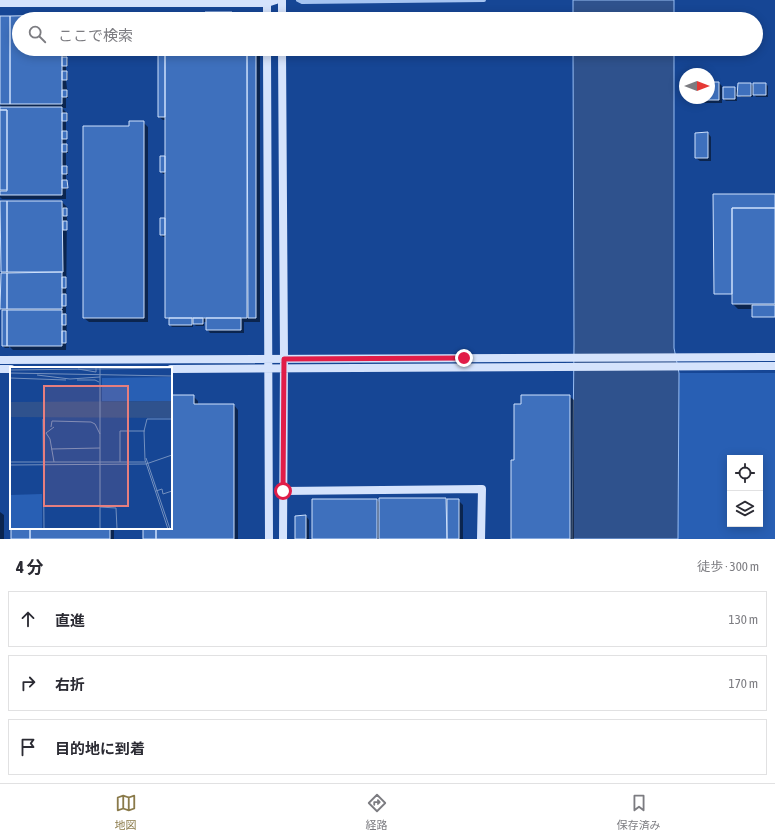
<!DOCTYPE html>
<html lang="ja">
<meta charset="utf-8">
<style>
body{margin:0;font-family:"Asap Condensed","Noto Sans JP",sans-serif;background:#f7f7f7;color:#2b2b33}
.controls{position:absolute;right:12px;bottom:12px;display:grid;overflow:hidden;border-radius:0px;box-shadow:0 2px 10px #0003}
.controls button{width:36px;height:36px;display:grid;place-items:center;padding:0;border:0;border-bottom:1px solid #e1e1e2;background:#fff;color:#2b2b33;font:20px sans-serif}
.compass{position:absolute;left:679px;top:68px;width:36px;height:36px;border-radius:50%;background:#fff;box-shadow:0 2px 10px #0003;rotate:90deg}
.stop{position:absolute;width:12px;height:12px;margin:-9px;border:3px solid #e11d48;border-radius:50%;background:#fff}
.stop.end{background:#e11d48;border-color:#fff;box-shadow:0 1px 4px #0008}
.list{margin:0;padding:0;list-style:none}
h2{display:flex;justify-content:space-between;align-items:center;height:52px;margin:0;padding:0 16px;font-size:17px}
h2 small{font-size:13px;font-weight:400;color:#7c7c81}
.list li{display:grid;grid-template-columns:26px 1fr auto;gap:12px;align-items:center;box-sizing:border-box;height:56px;margin:0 8px 8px;padding:0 8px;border:1px solid #e1e1e2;border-radius:0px}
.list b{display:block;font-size:15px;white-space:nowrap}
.list em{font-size:13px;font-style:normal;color:#7c7c81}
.icon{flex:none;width:22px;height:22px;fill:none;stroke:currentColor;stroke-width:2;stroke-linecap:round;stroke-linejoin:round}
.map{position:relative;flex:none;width:775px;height:539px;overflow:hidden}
.search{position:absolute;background:#fff;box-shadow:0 2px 10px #0003;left:12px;right:12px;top:12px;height:44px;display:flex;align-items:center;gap:10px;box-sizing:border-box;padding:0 14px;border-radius:22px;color:#7c7c81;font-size:15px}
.sheet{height:244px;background:#fff}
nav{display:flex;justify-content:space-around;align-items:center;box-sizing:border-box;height:56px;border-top:1px solid #e1e1e2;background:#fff;font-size:11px;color:#7c7c81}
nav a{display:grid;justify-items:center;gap:2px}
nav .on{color:#8a7a4a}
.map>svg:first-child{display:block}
.green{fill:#285fb4;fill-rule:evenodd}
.water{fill:#2f528d;stroke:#98bef4}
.shadow{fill:#0007}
.building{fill:#3e70bd;stroke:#cde0fc}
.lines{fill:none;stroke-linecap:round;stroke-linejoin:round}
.street{stroke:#a6c4f1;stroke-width:4}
.secondary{stroke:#d5e3fc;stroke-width:8}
.route{stroke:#e11d48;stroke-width:5}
.inset-road{fill:none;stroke:#7390bf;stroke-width:1}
.view{fill:#e67e7e;fill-opacity:0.15;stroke:#e67e7e;stroke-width:2}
.inset-edge{fill:none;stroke:#fff;stroke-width:2}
</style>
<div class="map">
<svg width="775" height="539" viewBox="0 0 775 539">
<rect width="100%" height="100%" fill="#164695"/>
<!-- green -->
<path class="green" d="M679 373H775V539H678ZM730 458H760V524H730Z"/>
<!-- water -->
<path class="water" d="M573 0H674V19H573Z
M573 49H674V348L679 373 678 539H572L574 344Z"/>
<!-- shadow -->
<path class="shadow" d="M232 13 235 17V19H206Z
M62 16 64 19H19V49H66V58L68 59V66H66V72L68 73V80H66L68 98H66V108H62L68 114V121H66V131L67 133 66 145 68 146V153H66V167L68 168V175H66V181H68V189H66V199H2L0 197V108H3L0 105V17Z
M159 49H260V322H244V333H210L207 329V322H204V326H196L193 323V327H172L170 325V321L166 317V237H163L161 235 166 221V174H163L161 171 166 159V120H163L159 117Z
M709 83H719L722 86V103H701L698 99V98H709Z
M751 84 754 87 766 84 768 86V97H756L753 93V97H741L737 93V101H726L723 98 735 88 738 92Z
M143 122 148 127V322H89L84 318 130 127Z
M708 133 711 137V161H700L696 158Z
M775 195V317H754L753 309H738L733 304V294L715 293Z
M1 202H62L67 207 66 313H64L67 315 66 350H13L9 346V348H5L3 346V311L0 308V305H2Z
M171 396H193L198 401V405H234L238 410V539H144V528H171Z
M569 396 574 400V539H512L515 461Z
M380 499 458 500 463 505V539H314L377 500 380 503Z
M0 512 4 515V539H0Z
M306 516 309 520V539H296Z
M12 528H114V539H12Z"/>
<!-- building -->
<path class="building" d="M205 12H232V19H205Z
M62 15V19H19V49H62V104H10V16Z
M0 16H10V104H0Z
M158 49H165V117H158Z
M165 49H247V318H165Z
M247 49H256V318H248Z
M62 57H67V66H62Z
M62 71H67V80H62Z
M709 82H719V100H697V98H709Z
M738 83H751V96H737Z
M753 83H766V95H753Z
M723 87H735V99H723Z
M62 90H67V97H62Z
M0 107H62V195H0V191H7V110H0Z
M0 110H7V190H0Z
M62 113H67V121H62Z
M129 121H144V318H83V126H129Z
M62 131H67V139H62Z
M708 132V158H695V133Z
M62 144H67V152H62Z
M160 156H165V172H160Z
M62 166H67V174H62Z
M62 180H67L68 188H62Z
M713 194H775V208H732V294H714Z
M0 201H7V272H1Z
M7 201H62L63 272H7Z
M63 208H67V216H63Z
M732 208H775V304H732Z
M160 218H165V235H160Z
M63 221H67V230H63Z
M62 272V309H7V273Z
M1 273H7V309H0Z
M62 277H66V288H62Z
M62 294H66V306H62Z
M752 305H775V317H752Z
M2 310H7V346H2Z
M7 310H62V346H7Z
M62 314H66V325H62Z
M169 318H192V325H169Z
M193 318H203V324H193Z
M206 318H241V330H206Z
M62 331H66V343H62Z
M171 395H194V404H234V539H156V528H171Z
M521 395H570V539H511V460H514V404H521Z
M11 494V528H30V539H11Z
M379 498H446L447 539H379Z
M312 499H377V539H312Z
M447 499H459V539H447Z
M306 515V539H295V516Z
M30 528H110V539H30Z
M143 528H156V539H143Z"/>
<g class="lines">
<!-- street -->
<path class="street" d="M298 0 302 2 484 0"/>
<!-- secondary -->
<path class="secondary" d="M267 0V19
M282 0V19
M0 3H267L276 0
M267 49 269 539
M282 49 284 359 283 539
M0 360 775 357
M0 369H11
M171 369 775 366
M283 491 482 489 481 539"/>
</g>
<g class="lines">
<!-- route -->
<path class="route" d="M283 491 284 359 464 358"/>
</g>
<!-- overview -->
<g transform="translate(10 367)">
<rect width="162" height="162" fill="#164695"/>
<path d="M162 10V34H92V11ZM32 127V162H0V128Z" fill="#285fb4"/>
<path d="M162 34V51L0 50V35Z" fill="#2f528d"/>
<path class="inset-road" d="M90 1V162M68 2 86 5V1M0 3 162 1M0 6 162 9M27 8 60 12 90 10M0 11 56 13M67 13H85L89 15M33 52 34 162M41 60 42 54 81 55 85 57 90 67M44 60 36 66 40 72 44 95M41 82 90 81M136 91 160 162M0 95H135M110 95V64H135M0 98 136 97 162 88M146 124 152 122 153 127 162 124M90 140 106 141 107 162M158 162 135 93 134 64 137 52H162"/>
<path class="view" d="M34 19H118V139H34Z"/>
<rect width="162" height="162" class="inset-edge"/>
</g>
</svg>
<div class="controls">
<button><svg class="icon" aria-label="locate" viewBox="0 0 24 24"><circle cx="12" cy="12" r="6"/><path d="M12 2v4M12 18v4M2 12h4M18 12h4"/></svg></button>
<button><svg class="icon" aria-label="layers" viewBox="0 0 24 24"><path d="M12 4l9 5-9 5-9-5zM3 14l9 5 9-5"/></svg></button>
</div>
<svg class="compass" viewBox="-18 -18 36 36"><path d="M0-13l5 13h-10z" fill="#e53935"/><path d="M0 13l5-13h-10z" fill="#7c7c81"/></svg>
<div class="stop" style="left:283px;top:491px"></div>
<div class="stop end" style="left:464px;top:358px"></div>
<div class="search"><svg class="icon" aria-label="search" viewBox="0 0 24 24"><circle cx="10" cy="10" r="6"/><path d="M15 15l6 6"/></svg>ここで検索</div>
</div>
<section class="sheet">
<h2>4 分<small>徒歩 · 300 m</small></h2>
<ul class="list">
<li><svg class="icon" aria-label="ahead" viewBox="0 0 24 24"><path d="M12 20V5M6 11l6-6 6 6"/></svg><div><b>直進</b></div><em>130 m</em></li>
<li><svg class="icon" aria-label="right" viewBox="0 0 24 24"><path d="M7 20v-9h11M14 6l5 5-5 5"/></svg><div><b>右折</b></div><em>170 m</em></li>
<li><svg class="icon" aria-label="arrive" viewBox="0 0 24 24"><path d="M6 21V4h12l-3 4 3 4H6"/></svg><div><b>目的地に到着</b></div></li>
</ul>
</section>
<nav>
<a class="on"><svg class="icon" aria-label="map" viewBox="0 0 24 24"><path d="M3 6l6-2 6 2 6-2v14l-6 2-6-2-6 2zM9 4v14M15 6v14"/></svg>地図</a>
<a><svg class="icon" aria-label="directions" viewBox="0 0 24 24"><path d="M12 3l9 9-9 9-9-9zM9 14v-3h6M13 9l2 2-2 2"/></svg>経路</a>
<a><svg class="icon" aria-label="saved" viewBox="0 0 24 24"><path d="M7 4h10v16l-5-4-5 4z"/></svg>保存済み</a>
</nav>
